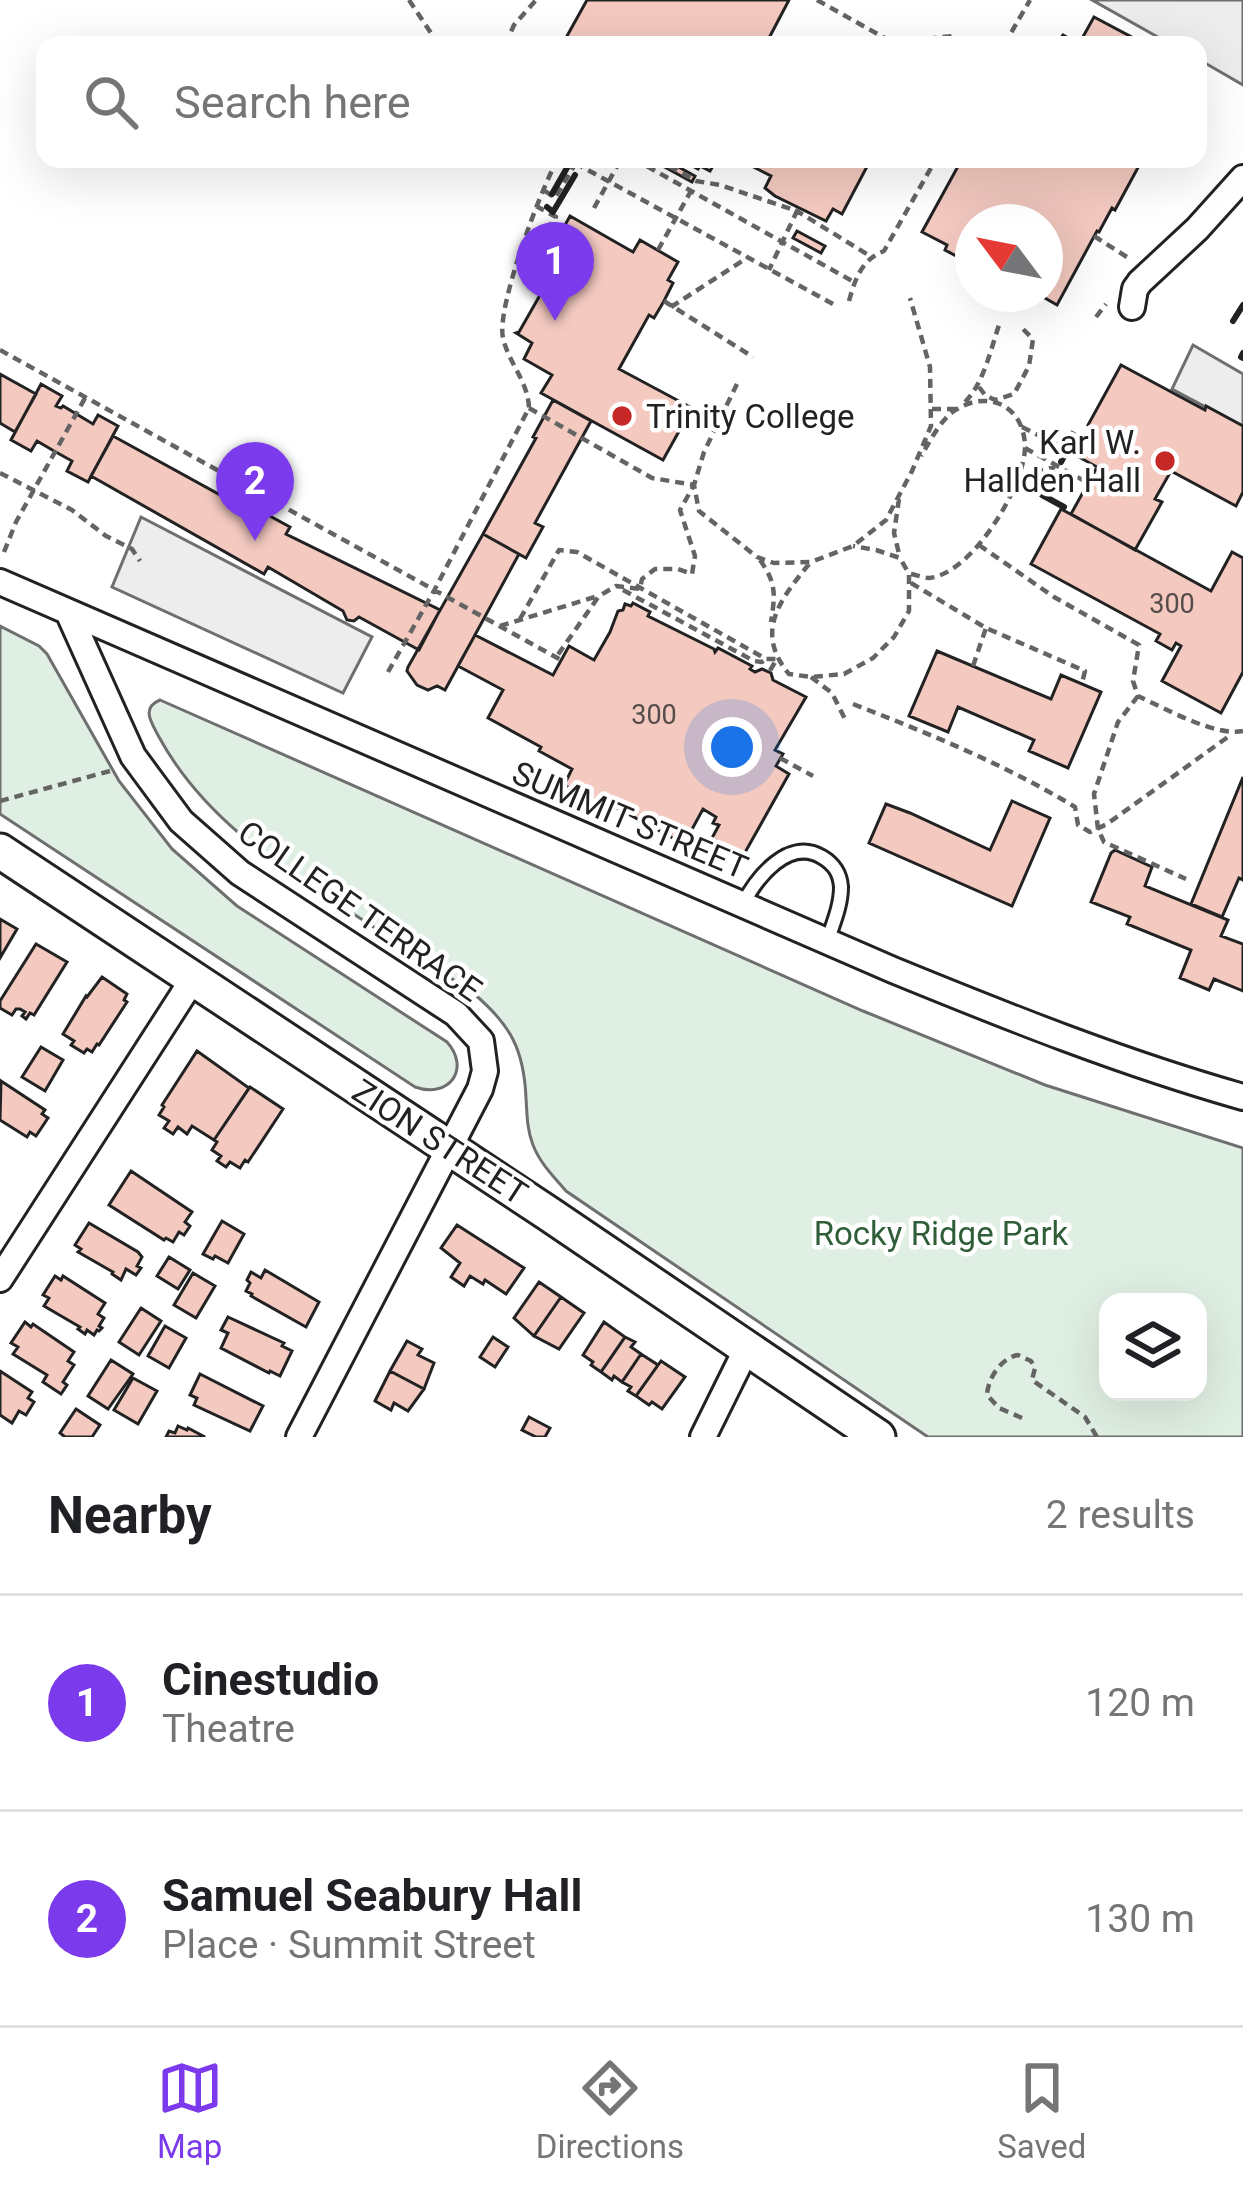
<!DOCTYPE html>
<meta charset="utf-8">
<style>
body{margin:0;font-family:Roboto,sans-serif;background:#f6f6f6;color:#202124}
.controls{position:absolute;right:36px;bottom:36px;display:grid;overflow:hidden;border-radius:24px;box-shadow:0 12px 48px #0002}
.controls button{width:108px;height:108px;display:grid;place-items:center;padding:0;border:0;border-bottom:3px solid #e0e0e0;background:#fff;color:#202124;font:60px sans-serif}
.compass{position:absolute;left:955px;top:204px;width:108px;height:108px;border-radius:50%;background:#fff;box-shadow:0 12px 48px #0002;rotate:302deg}
.you{position:absolute;left:732px;top:747px;width:42px;height:42px;margin:-30px;border:9px solid #fff;border-radius:50%;background:#1a73e8;box-shadow:0 0 0 18px #1a73e833}
.badge{display:grid;place-items:center;width:78px;height:78px;border-radius:50%;background:#7c3aed;color:#fff;font-size:39px;font-weight:700}
.pin{position:absolute;translate:-50% -99px;filter:drop-shadow(0 3px 6px #0008)}
.pin::after{content:'';position:absolute;top:63px;width:42px;height:36px;background:inherit;clip-path:polygon(0 0,100% 0,50% 100%)}
.list{margin:0;padding:0;list-style:none}
h2{display:flex;justify-content:space-between;align-items:center;height:156px;margin:0;padding:0 48px;font-size:51px}
h2 small{font-size:39px;font-weight:400;color:#757577}
.list li{display:grid;grid-template-columns:78px 1fr auto;gap:36px;align-items:center;box-sizing:border-box;height:216px;padding:0 48px;border-top:3px solid #e0e0e0}
.list b{display:block;font-size:45px;white-space:nowrap}
.list p{margin:0;font-size:39px;white-space:nowrap;color:#757577}
.list em{font-size:39px;font-style:normal;color:#757577}
.icon{flex:none;width:66px;height:66px;fill:none;stroke:currentColor;stroke-width:2;stroke-linecap:round;stroke-linejoin:round}
.map{position:relative;flex:none;width:1243px;height:1437px;overflow:hidden}
.search{position:absolute;background:#fff;box-shadow:0 12px 48px #0002;left:36px;right:36px;top:36px;height:132px;display:flex;align-items:center;gap:30px;box-sizing:border-box;padding:0 42px;border-radius:24px;color:#757577;font-size:45px}
.sheet{height:588px;background:#fff}
nav{display:flex;justify-content:space-around;align-items:center;box-sizing:border-box;height:168px;border-top:3px solid #e0e0e0;background:#fff;font-size:33px;color:#757577}
nav a{display:grid;justify-items:center;gap:6px}
nav .on{color:#7c3aed}
.map>svg:first-child{display:block}
.green{fill:#e0efe3;stroke:#6f6f6f;stroke-width:3;fill-rule:evenodd}
.parking{fill:#ededed;stroke:#6f6f6f;stroke-width:3}
.building{fill:#f3c9c0;stroke:#222;stroke-width:3}
.lines{fill:none;stroke-linecap:round;stroke-linejoin:round}
.lane-casing{stroke:#222;stroke-width:18}
.street-casing{stroke:#222;stroke-width:30}
.secondary-casing{stroke:#222;stroke-width:39}
.path{stroke:#646464;stroke-width:4.5;stroke-dasharray:9 6;stroke-linecap:butt}
.lane{stroke:#fff;stroke-width:12}
.street{stroke:#fff;stroke-width:24}
.secondary{stroke:#fff;stroke-width:33}
.wall{stroke:#222;stroke-width:6}
.poi-dot{fill:#c62828;stroke:#fff;stroke-width:4.5}
.labels{text-anchor:middle;dominant-baseline:central;stroke-width:9;stroke-linejoin:round;paint-order:stroke}
.number-label{font-size:27px;fill:#564c4a}
.poi-label{font-size:33px;fill:#222;stroke:#fff;text-anchor:start}
.street-label{font-size:33px;fill:#222;stroke:#fff}
.park-label{font-size:33px;fill:#2f5e38;stroke:#fff}
</style>
<div class="map">
<svg width="1243" height="1437" viewBox="0 0 1243 1437">
<rect width="100%" height="100%" fill="#fff"/>
<!-- green -->
<path class="green" d="M0 626 39 646 47 654 119 781 172 849 237 906 447 1042C471 1069 449 1099 415 1087L0 814Z
M160 700 863 1011 1045 1085 1243 1148V1437H928L566 1191C553 1176 540 1163 533 1145 527 1130 527 1114 526 1098 524 1049 510 1024 473 993 432 965 390 938 349 911 275 864 202 816 159 737 151 722 141 708 160 700ZM1108 1302H1198V1392H1108Z"/>
<!-- parking -->
<path class="parking" d="M1092 0H1243V85L1198 59V45H1172Z
M1193 345 1243 374V427L1172 389Z
M141 517 372 637 343 693 112 587Z"/>
<!-- building -->
<path class="building" d="M587 0H789L768 40 777 45H562Z
M1094 17 1139 41 1137 45H1056L1063 35 1079 44Z
M650 159H664L695 176 692 182Z
M680 159H717L710 171 700 166 698 169Z
M738 159H871L842 214 833 209 826 221 775 196 765 188 771 176Z
M962 159H1136L1141 162 1115 210 1112 208 1099 232 1097 231 1057 305 1038 294H1045V222H973V265L945 250 947 245 922 232Z
M570 216 633 252 640 240 678 262 668 280 673 283 664 301 654 318 649 315 619 369 692 408 663 460 541 393 552 375 524 359 532 343 516 333 519 332 552 274 541 268Z
M797 231 825 246 821 253 793 238Z
M1121 365 1205 410 1206 406 1243 426V492L1236 506 1171 471 1155 499 1162 502 1135 550 1071 514 1097 467 1077 456 1092 428 1088 425Z
M0 374 36 394 15 432 0 423Z
M41 384 62 396 56 406 61 408 63 406 93 424 98 415 118 426 88 482 67 471 72 461 54 451 37 441 31 451 11 440Z
M553 400 591 421 535 523 543 527 526 558 483 534 536 438 533 437Z
M113 436 235 503 237 498 290 527 286 534 440 610 419 650 359 617 354 621 347 620 343 611 268 567 264 574 91 476Z
M1061 509 1211 591 1232 552 1243 558V672L1221 713 1162 681 1181 646 1176 643 1172 650 1156 641 1160 634 1031 564Z
M483 534 519 554 445 690 437 686 428 690 417 685 407 671 408 667Z
M633 603 650 612 648 616 714 649 715 652 718 648 752 666 750 669 755 672 762 669 771 673 773 680 806 697 775 750 783 754 776 766 789 774 743 856 712 838 719 825 713 823 716 817 703 809 684 844 602 800 599 804 564 785 572 769 539 751 541 747 488 718 503 690 458 666 475 635 553 675 569 646 594 660 610 632 618 611 623 610 625 604 631 606Z
M937 651 1051 699 1061 675 1101 692 1068 768 1029 751 1034 740 958 707 948 732 909 716Z
M1243 777V880L1239 878 1222 917 1191 904Z
M1012 801 1050 818 1012 906 869 843 886 804 910 813 990 850Z
M1115 850 1152 867 1145 886 1228 920 1221 936 1243 944V991L1214 979 1209 990 1180 978 1191 950 1127 924 1130 917 1091 902 1111 853Z
M0 919 17 929 0 958Z
M36 944 67 962 34 1015 30 1013 26 1019 22 1016 25 1012 20 1009H16L12 1015 0 1008V1001Z
M102 977 127 994 124 1000 127 1002 99 1045 97 1044 92 1052 87 1049 84 1053 71 1045 74 1041 63 1034 86 996 87 997Z
M41 1047 63 1060 45 1091 22 1077Z
M197 1051 249 1088 214 1140 192 1126 187 1134 178 1127 173 1134 164 1128 169 1121 159 1115 164 1107 162 1105Z
M1 1081 45 1110 42 1114 48 1118 36 1136 30 1132 27 1137 0 1120Z
M250 1087 283 1109 248 1162 245 1160 240 1168 230 1162 226 1167 217 1161 221 1156 212 1150 217 1142 214 1140Z
M131 1171 192 1212 185 1222 190 1226 184 1235 179 1232 173 1242 166 1238 164 1240 109 1205Z
M222 1221 244 1234 228 1263 215 1256 213 1259 203 1254Z
M89 1223 138 1252 142 1257 137 1266 141 1268 136 1275 126 1269 121 1280 112 1274 113 1272 78 1252 81 1249 75 1245Z
M457 1225 524 1268 506 1294 485 1280 483 1284 470 1276 464 1286 451 1277 460 1263 441 1248Z
M169 1257 190 1270 178 1289 157 1276Z
M265 1270 319 1302 306 1327 251 1296 252 1294 246 1291 250 1283 247 1280 251 1272 261 1278Z
M193 1273 215 1286 196 1318 174 1305Z
M55 1276 61 1280 63 1276 105 1303 98 1314 104 1318 99 1326 102 1328 99 1331 97 1330 94 1335 87 1330 85 1334 78 1329 80 1327 44 1306 49 1298 43 1295Z
M539 1282 561 1297 534 1336 514 1318Z
M561 1297 584 1313 559 1349 534 1336Z
M141 1308 161 1321 139 1355 119 1342Z
M228 1317 284 1343 282 1346 292 1351 280 1376 270 1371 269 1373 221 1348 228 1333 221 1330Z
M25 1322 31 1327 33 1324 74 1352 68 1361 74 1365 63 1382 67 1385 61 1394 43 1382 47 1375 13 1354 18 1347 11 1343Z
M604 1322 625 1337 601 1372 591 1365 593 1362 583 1355Z
M165 1326 186 1338 169 1368 148 1356Z
M493 1337 508 1347 495 1367 480 1357Z
M625 1337 635 1342 631 1347 641 1354 622 1382 614 1376 612 1380 601 1372Z
M407 1341 422 1349 418 1355 434 1363 424 1389 390 1371Z
M641 1354 658 1365 636 1396 628 1391 631 1387 622 1382Z
M111 1360 133 1374 108 1409 88 1396Z
M661 1361 685 1377 662 1409 652 1402 649 1405 636 1396Z
M0 1371 32 1392 28 1398 34 1402 26 1415 19 1411 12 1423 0 1415Z
M390 1371 424 1389 408 1411 394 1403 391 1410 375 1401Z
M200 1374 263 1406 250 1431 194 1405 197 1398 190 1395Z
M133 1378 157 1391 138 1424 114 1410Z
M76 1409 100 1425 92 1437H65L60 1433Z
M529 1417 550 1428 545 1437H536L522 1430Z
M178 1426 187 1430 188 1428 205 1437H166L169 1431 175 1433Z"/>
<g class="lines">
<defs>
<path id="lane" d="M743 904C757 877 789 837 822 857 834 864 840 873 841 887 841 906 833 924 827 942"/>
<path id="street" d="M1132 307 1135 289 1140 282 1197 229 1243 178
M0 582 893 970C1008 1017 1123 1063 1243 1097
M69 614 133 756 181 821 240 873 456 1014 481 1041 485 1071 480 1089 299 1437
M0 1279 193 979
M703 1437 747 1348"/>
<path id="secondary" d="M0 851 549 1214 878 1437"/>
</defs>
<!-- lane casing -->
<use href="#lane" class="lane-casing"/>
<!-- street casing -->
<use href="#street" class="street-casing"/>
<!-- secondary casing -->
<use href="#secondary" class="secondary-casing"/>
<!-- path -->
<path class="path" d="M409 0 439 45
M817 0 890 41
M505 45 514 25 536 0
M868 45 953 36
M1004 45 1030 0
M634 159 854 282
M656 159 696 181 720 185 797 211 769 270
M575 163 833 304
M545 191 555 198 578 159
M536 206 556 217 551 224 561 230
M594 208 621 159
M798 209 797 211 870 256
M1094 236 1130 259
M658 250 691 191
M664 301 753 357
M849 301C855 279 862 259 884 251L936 159
M671 307 747 258
M1096 317 1106 304
M0 350 561 660
M737 384 704 452 694 485 699 511 757 557 774 563 811 562 853 546 886 520 912 471 931 426 930 367 910 298
M979 387 985 395 995 400 1014 394 1029 366 1033 339 1023 329
M965 402C984 383 991 348 1000 322
M529 408 652 478 694 485 680 510 695 556 692 574 678 569H655L642 579 640 589 616 586 599 596 557 656
M932 409H956
M1022 427 1060 446 1070 432 1085 440
M1025 448 1088 483
M0 473 72 510 106 536 132 549 140 561
M1020 476 1055 467
M899 499 894 533 900 558
M979 545 1054 597 1139 645 1133 681 1138 696C1164 708 1216 737 1243 731
M4 552 16 522 85 398
M760 560C777 584 775 595 771 622
M809 564C780 600 754 632 789 674L811 677 844 674 873 658 894 637 909 611V574L900 558 876 550 853 546
M911 574C916 575 925 578 929 578 972 574 1024 487 1025 448 1025 406 988 388 954 411 939 422 931 440 921 456
M911 583 986 628 1085 671 1082 683
M623 590 754 661 762 662 766 659
M520 619 559 550 577 552 766 659H777L769 672
M500 626 598 596
M973 666 986 628
M388 672 435 589 529 408C528 381 509 364 503 338 496 308 541 188 558 159
M811 677 832 693 845 719
M1138 696 1118 722 1094 794 1098 829 1104 842 1186 879
M853 704C930 734 1004 764 1075 807L1078 825 1090 832 1107 824 1232 734
M780 758 813 776
M0 801 110 771
M1022 1418 999 1408 987 1395C988 1378 1001 1358 1018 1355L1031 1361 1035 1368 1032 1380 1085 1417 1097 1437"/>
<!-- lane -->
<use href="#lane" class="lane"/>
<!-- street -->
<use href="#street" class="street"/>
<!-- secondary -->
<use href="#secondary" class="secondary"/>
<!-- wall -->
<path class="wall" d="M552 194 572 159
M547 207 553 212 575 175
M1233 321 1243 305
M1243 353 1241 357 1243 358
M1061 462 1073 439
M1054 474 1042 495 1064 507"/>
</g>
<!-- markers -->
<g class="poi-dot">
<circle cx="622" cy="416" r="12"/>
<circle cx="1165" cy="461" r="12"/>
</g>
<g class="labels">
<!-- number labels -->
<g class="number-label">
<text x="1172" y="604">300</text>
<text x="654" y="715">300</text>
</g>
<!-- poi labels -->
<g class="poi-label">
<text x="646" y="416">Trinity College</text>
<text x="1141" y="442" text-anchor="end">Karl W.<tspan x="1141" dy="38">Hallden Hall</tspan></text>
</g>
<!-- street labels -->
<g class="street-label">
<text transform="translate(630 820) rotate(23)">SUMMIT STREET</text>
<text transform="translate(360 911) rotate(35)">COLLEGE TERRACE</text>
<text transform="translate(440 1142) rotate(33)">ZION STREET</text>
</g>
<!-- park labels -->
<g class="park-label">
<text x="941" y="1233">Rocky Ridge Park</text>
</g>
</g>
</svg>
<div class="controls">
<button><svg class="icon" aria-label="layers" viewBox="0 0 24 24"><path d="M12 4l9 5-9 5-9-5zM3 14l9 5 9-5"/></svg></button>
</div>
<svg class="compass" viewBox="-18 -18 36 36"><path d="M0-13l5 13h-10z" fill="#e53935"/><path d="M0 13l5-13h-10z" fill="#757577"/></svg>
<div class="you"></div>
<div class="pin badge" style="left:555px;top:321px">1</div>
<div class="pin badge" style="left:255px;top:541px">2</div>
<div class="search"><svg class="icon" aria-label="search" viewBox="0 0 24 24"><circle cx="10" cy="10" r="6"/><path d="M15 15l6 6"/></svg>Search here</div>
</div>
<section class="sheet">
<h2>Nearby<small>2 results</small></h2>
<ul class="list">
<li><span class="badge">1</span><div><b>Cinestudio</b><p>Theatre</p></div><em>120 m</em></li>
<li><span class="badge">2</span><div><b>Samuel Seabury Hall</b><p>Place · Summit Street</p></div><em>130 m</em></li>
</ul>
</section>
<nav>
<a class="on"><svg class="icon" aria-label="map" viewBox="0 0 24 24"><path d="M3 6l6-2 6 2 6-2v14l-6 2-6-2-6 2zM9 4v14M15 6v14"/></svg>Map</a>
<a><svg class="icon" aria-label="directions" viewBox="0 0 24 24"><path d="M12 3l9 9-9 9-9-9zM9 14v-3h6M13 9l2 2-2 2"/></svg>Directions</a>
<a><svg class="icon" aria-label="saved" viewBox="0 0 24 24"><path d="M7 4h10v16l-5-4-5 4z"/></svg>Saved</a>
</nav>
